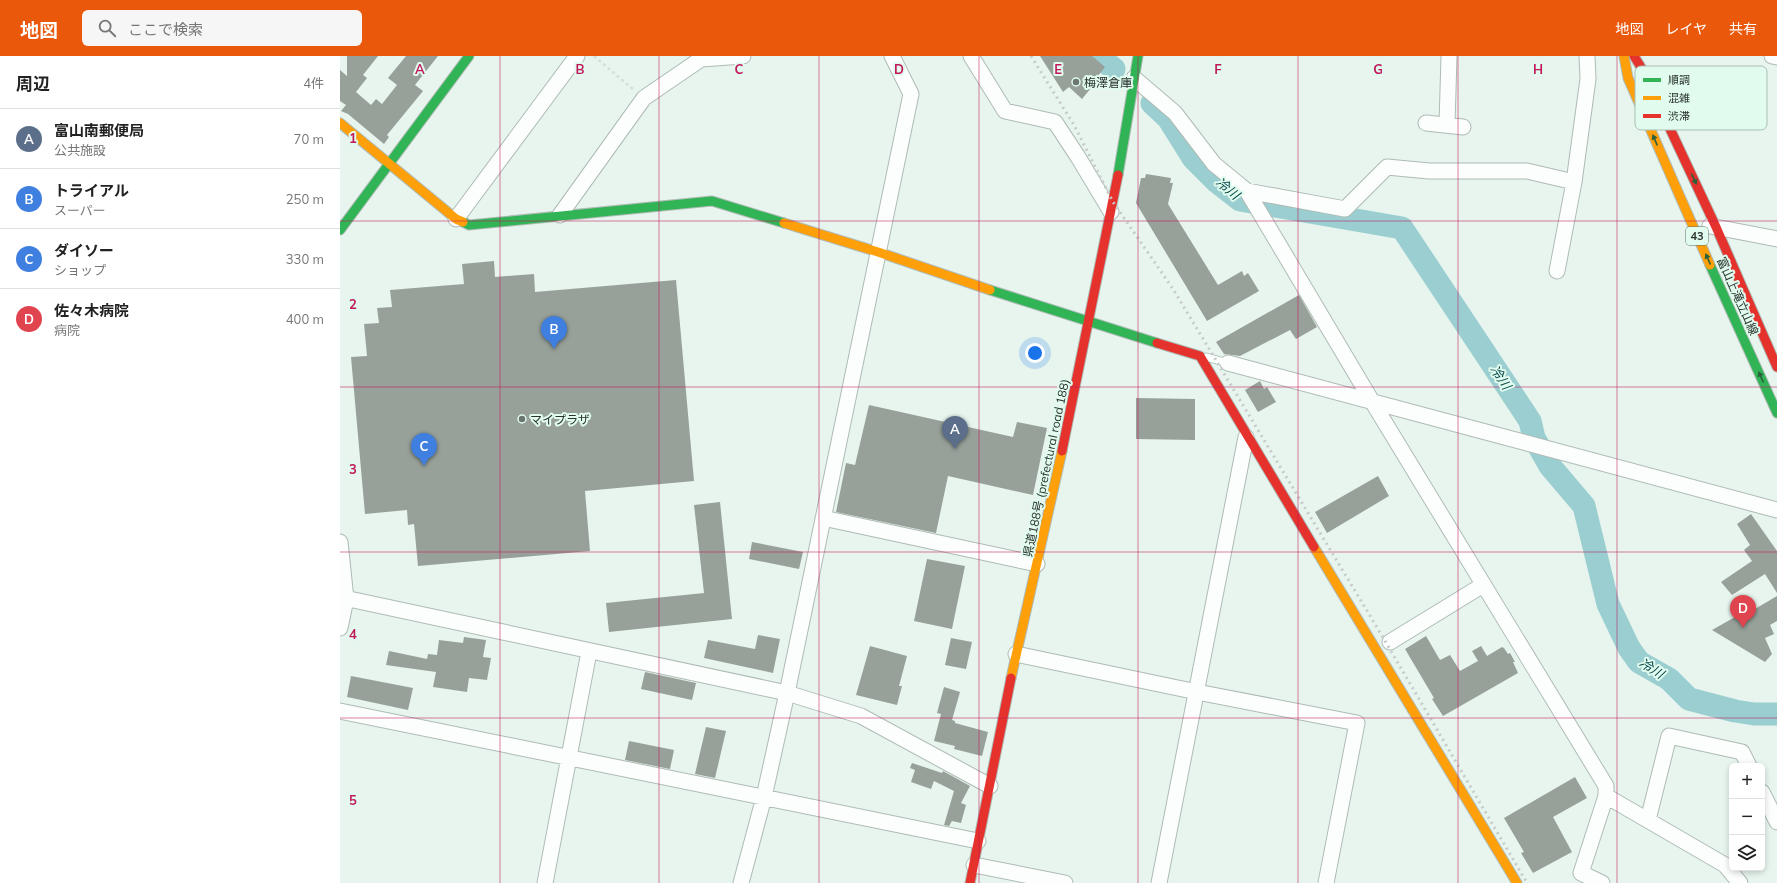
<!DOCTYPE html>
<html lang="ja">
<meta charset="utf-8">
<style>
body{margin:0;font-family:Mulish,"Noto Sans JP",sans-serif;background:#f6f6f6;color:#222}
.controls{position:absolute;right:12px;bottom:12px;display:grid;overflow:hidden;border-radius:6px;box-shadow:0 2px 6px #0003}
.controls button{width:36px;height:36px;display:grid;place-items:center;padding:0;border:0;border-bottom:1px solid #e0e0e0;background:#fff;color:#222;font:20px sans-serif}
.you{position:absolute;left:695px;top:297px;width:14px;height:14px;margin:-10px;border:3px solid #fff;border-radius:50%;background:#1a73e8;box-shadow:0 0 0 6px #1a73e833}
.badge{display:grid;place-items:center;width:26px;height:26px;border-radius:50%;background:#ea580c;color:#fff;font-size:13px;font-weight:700}
.pin{position:absolute;translate:-50% -33px;filter:drop-shadow(0 1px 2px #0008)}
.pin::after{content:'';position:absolute;top:21px;width:14px;height:12px;background:inherit;clip-path:polygon(0 0,100% 0,50% 100%)}
.list{margin:0;padding:0;list-style:none}
h2{display:flex;justify-content:space-between;align-items:center;height:52px;margin:0;padding:0 16px;font-size:17px}
h2 small{font-size:13px;font-weight:400;color:#767676}
.list li{display:grid;grid-template-columns:26px 1fr auto;gap:12px;align-items:center;box-sizing:border-box;height:60px;padding:0 16px;border-top:1px solid #e0e0e0}
.list b{display:block;font-size:15px;white-space:nowrap}
.list p{margin:0;font-size:13px;white-space:nowrap;color:#767676}
.list em{font-size:13px;font-style:normal;color:#767676}
.icon{flex:none;width:22px;height:22px;fill:none;stroke:currentColor;stroke-width:2;stroke-linecap:round;stroke-linejoin:round}
.map{position:relative;flex:none;width:1437px;height:827px;overflow:hidden}
header{display:flex;align-items:center;gap:24px;box-sizing:border-box;height:56px;padding:0 20px;background:#ea580c;color:#fff}
header strong{font-size:19px}
nav{display:flex;gap:22px;margin-inline-start:auto;font-size:14px}
.search{width:280px;height:36px;background:#f6f6f6;display:flex;align-items:center;gap:10px;box-sizing:border-box;padding:0 14px;border-radius:6px;color:#767676;font-size:15px}
main{display:flex}
aside{flex:1;background:#fff}
.map>svg:first-child{display:block}
.lines{fill:none;stroke-linecap:round;stroke-linejoin:round}
.river{stroke:#9bced0;stroke-width:23}
.building{fill:#97a19a}
.lane-casing{stroke:#afbbb5;stroke-width:9}
.street-casing{stroke:#afbbb5;stroke-width:17}
.fast-casing{stroke:#afbbb5;stroke-width:11}
.slow-casing{stroke:#afbbb5;stroke-width:11}
.jam-casing{stroke:#afbbb5;stroke-width:11}
.path{stroke:#d8dcda;stroke-width:2.5;stroke-dasharray:3 3;stroke-linecap:butt}
.lane{stroke:#fbfefc;stroke-width:7}
.street{stroke:#fbfefc;stroke-width:15}
.fast{stroke:#30b455;stroke-width:9}
.slow{stroke:#ff9f0a;stroke-width:9}
.jam{stroke:#e5322d;stroke-width:9}
.rail{stroke:#c7cac9;stroke-width:3;stroke-dasharray:2 4;stroke-linecap:butt}
.oneway{fill:#2b603b}
.grid{fill:none;stroke:#c2185b;stroke-width:1;stroke-opacity:0.55}
.poi-dot{fill:#6c7671;stroke:#e1fbee;stroke-width:1.5}
.labels{text-anchor:middle;dominant-baseline:central;stroke-width:4;stroke-linejoin:round;paint-order:stroke}
.shield{fill:#e1fbee;stroke:#606e67;stroke-width:1}
.shield-label{font-size:11px;font-weight:bold;fill:#29322d}
.poi-label{font-size:12px;fill:#29322d;stroke:#e1fbee;text-anchor:start}
.street-label{font-size:12px;fill:#29322d;stroke:#e1fbee}
.water-label{font-size:13px;font-style:italic;fill:#034549;stroke:#e1fbee}
.key{fill:#e1fbee;stroke:#aabfb4;stroke-width:1}
.key-label{font-size:11px;fill:#29322d}
.grid-label{font-size:13px;text-anchor:middle;font-weight:bold;fill:#c2185b;stroke:#e1fbee;stroke-width:4;stroke-linejoin:round;paint-order:stroke}
</style>
<header>
<strong>地図</strong>
<div class="search"><svg class="icon" aria-label="search" viewBox="0 0 24 24"><circle cx="10" cy="10" r="6"/><path d="M15 15l6 6"/></svg>ここで検索</div>
<nav><a>地図</a><a>レイヤ</a><a>共有</a></nav>
</header>
<main>
<aside>
<h2>周辺<small>4件</small></h2>
<ul class="list">
<li><span class="badge" style="background:#5c6f8a">A</span><div><b>富山南郵便局</b><p>公共施設</p></div><em>70 m</em></li>
<li><span class="badge" style="background:#3f7fe0">B</span><div><b>トライアル</b><p>スーパー</p></div><em>250 m</em></li>
<li><span class="badge" style="background:#3f7fe0">C</span><div><b>ダイソー</b><p>ショップ</p></div><em>330 m</em></li>
<li><span class="badge" style="background:#e0444e">D</span><div><b>佐々木病院</b><p>病院</p></div><em>400 m</em></li>
</ul>
</aside>
<div class="map">
<svg width="1437" height="827" viewBox="0 0 1437 827">
<rect width="100%" height="100%" fill="#e7f5ee"/>
<g class="lines">
<!-- river -->
<path class="river" d="M758 0 774 13
M812 47 828 62 853 102 877 126 900 144 1062 172 1190 365 1194 382 1210 410 1244 450 1268 548 1289 592 1299 606 1329 623 1349 643 1395 655 1414 658H1437"/>
</g>
<!-- building -->
<path class="building" d="M7 0H38L23 19 27 22 16 36 31 49 36 43 42 48 57 29 48 22 66 0H98L75 29 83 35 47 79 49 81 44 88 8 58 1 55 6 49 0 45V14L7 20Z
M700 0H752L765 11 758 20 760 21 742 43 729 31 723 36Z
M806 118 831 122 830 127H833L828 148 878 229 902 215 904 220 908 217 919 235 867 265 796 147 801 122H805Z
M154 205 155 221 194 218 195 236 336 224 354 425 245 435 250 495 78 510 74 468 68 469 67 454 25 458 11 301 27 300 24 268 39 267 37 252 52 251 50 234 124 228 122 208Z
M959 239 977 271 956 283 950 274 900 300 884 298 876 286Z
M920 325 924 333 927 331 936 346 918 356 905 334Z
M796 342 855 343V384L796 383Z
M529 349 673 381 677 366 707 372 693 439 608 420 596 477 496 456 506 407 515 409Z
M1038 420 1049 440 987 477 975 456Z
M380 446 392 563 269 576 266 547 364 537 354 449Z
M1411 458 1437 495V537L1425 518 1392 539 1381 526 1412 505 1404 494 1410 489 1397 468Z
M412 486 463 496 459 513 409 503Z
M587 503 625 510 612 573 574 565Z
M1437 540V565L1430 569 1434 578 1425 582 1432 598 1425 606 1372 574 1395 561 1398 563Z
M418 579 440 583 433 617 364 602 368 584 415 593Z
M1086 580 1100 604 1110 599 1120 615 1138 605 1132 595 1141 590 1147 600 1162 591 1164 592 1168 598 1170 597 1175 606H1173L1178 617 1103 660 1092 643 1094 642 1065 593Z
M124 581 146 584 143 601 151 602 147 624 129 622 127 636 93 631 96 616 46 609 49 595 87 603 88 598 97 599 99 584 123 587Z
M611 582 632 586 626 613 605 609Z
M530 590 567 600 559 630H562L557 649 516 639Z
M305 616 356 627 352 644 301 633Z
M11 620 73 632 68 654 7 641Z
M604 631 620 636 612 664 615 665V667L648 676 642 700 614 693 615 690 594 685 601 658 597 657Z
M366 671 386 675 375 722 355 718Z
M289 685 334 694 330 713 285 704Z
M572 707 602 717 603 715 630 730 621 747 626 749 621 767 612 765 609 770 604 769 614 735 594 725 591 733 571 726 575 714 570 712Z
M1235 721 1247 742 1213 761 1232 796 1193 817 1181 797 1184 796 1164 762Z"/>
<g class="lines">
<defs>
<path id="lane" d="M866 301 888 307"/>
<path id="street" d="M631 0 665 55 715 66 738 101 771 156
M1432 0 1437 1
M794 22 835 57 874 108 907 135 1033 347 1266 730V740L1241 817 1262 827
M1086 67 1123 71
M1107 69 1109 0
M907 135 1005 153 1047 111 1089 115H1187L1234 126
M220 159 304 42 361 3 403 0
M116 163 237 0
M1370 170 1437 183
M1217 215 1234 126 1248 23 1247 0
M888 307C1071 357 1254 404 1437 454
M483 462 697 508
M0 486 6 543 0 572
M0 541 447 637 521 660 650 730
M1050 586 1143 529
M676 598 857 636 1017 667 986 827
M0 655 638 785
M1422 736 1437 766
M1266 740 1385 809 1400 827
M1308 764 1329 680 1402 696 1409 710
M634 809 725 827
M205 827 249 596
M401 827 424 741 447 637 571 38 552 0
M819 827 906 381"/>
<path id="fast" d="M778 119 798 0
M123 166 129 169 372 145 444 167
M0 174 129 0
M1370 209 1437 357
M650 234 817 287"/>
<path id="slow" d="M1284 0 1288 22 1370 209
M0 67 116 163 123 166
M444 167 538 196 650 234
M974 491 1177 827
M671 622 722 395"/>
<path id="jam" d="M1294 0 1302 13 1376 171 1437 311
M817 287 860 300 974 491
M722 395 778 119
M630 827 671 622"/>
</defs>
<!-- lane casing -->
<use href="#lane" class="lane-casing"/>
<!-- street casing -->
<use href="#street" class="street-casing"/>
<!-- fast casing -->
<use href="#fast" class="fast-casing"/>
<!-- slow casing -->
<use href="#slow" class="slow-casing"/>
<!-- jam casing -->
<use href="#jam" class="jam-casing"/>
<!-- path -->
<path class="path" d="M254 0 294 34"/>
<!-- lane -->
<use href="#lane" class="lane"/>
<!-- street -->
<use href="#street" class="street"/>
<!-- fast -->
<use href="#fast" class="fast"/>
<!-- slow -->
<use href="#slow" class="slow"/>
<!-- jam -->
<use href="#jam" class="jam"/>
<!-- rail -->
<path class="rail" d="M691 0 734 69 773 146 833 233 1038 573 1187 827"/>
</g>
<!-- one-way arrows -->
<defs><path id="oneway-solid" d="M-6-.8H1V-3.2L6.5 0L1 3.2V.8H-6Z"/></defs>
<g class="oneway">
<use href="#oneway-solid" transform="translate(1315 84) rotate(-113)"/>
<use href="#oneway-solid" transform="translate(1354 123) rotate(65)"/>
<use href="#oneway-solid" transform="translate(1368 203) rotate(-114)"/>
<use href="#oneway-solid" transform="translate(1421 321) rotate(-114)"/>
</g>
<!-- grid -->
<path class="grid" d="M160 0V827M319 0V827M479 0V827M639 0V827M798 0V827M958 0V827M1118 0V827M1277 0V827M0 165H1437M0 331H1437M0 496H1437M0 662H1437"/>
<!-- markers -->
<g class="poi-dot">
<circle cx="736" cy="26" r="4"/>
<circle cx="182" cy="363" r="4"/>
</g>
<g class="labels">
<!-- shield labels -->
<rect class="shield" x="1346" y="171" width="22" height="18" rx="3"/>
<g class="shield-label">
<text x="1357" y="180">43</text>
</g>
<!-- poi labels -->
<g class="poi-label">
<text x="744" y="26">梅澤倉庫</text>
<text x="190" y="363">マイプラザ</text>
</g>
<!-- street labels -->
<g class="street-label">
<text transform="translate(1398 240) rotate(66)">富山上滝立山線</text>
<text transform="translate(706 412) rotate(-78)">県道188号 (prefectural road 188)</text>
</g>
<!-- water labels -->
<g class="water-label">
<text transform="translate(888 132) rotate(39)">冷川</text>
<text transform="translate(1161 321) rotate(56)">冷川</text>
<text transform="translate(1312 612) rotate(32)">冷川</text>
</g>
</g>
<!-- legend -->
<rect x="1295" y="10" width="132" height="64" rx="6" class="key"/>
<rect x="1303" y="22" width="18" height="4" fill="#30b455"/>
<rect x="1303" y="40" width="18" height="4" fill="#ff9f0a"/>
<rect x="1303" y="58" width="18" height="4" fill="#e5322d"/>
<g class="key-label">
<text x="1328" y="28">順調</text>
<text x="1328" y="46">混雑</text>
<text x="1328" y="64">渋滞</text>
</g>
<g class="grid-label">
<text x="80" y="18">A</text>
<text x="240" y="18">B</text>
<text x="399" y="18">C</text>
<text x="559" y="18">D</text>
<text x="718" y="18">E</text>
<text x="878" y="18">F</text>
<text x="1038" y="18">G</text>
<text x="1198" y="18">H</text>
<text x="13" y="87">1</text>
<text x="13" y="253">2</text>
<text x="13" y="418">3</text>
<text x="13" y="583">4</text>
<text x="13" y="749">5</text>
</g>
</svg>
<div class="controls">
<button>+</button>
<button>−</button>
<button><svg class="icon" aria-label="layers" viewBox="0 0 24 24"><path d="M12 4l9 5-9 5-9-5zM3 14l9 5 9-5"/></svg></button>
</div>
<div class="you"></div>
<div class="pin badge" style="left:615px;top:393px;background:#5c6f8a">A</div>
<div class="pin badge" style="left:214px;top:293px;background:#3f7fe0">B</div>
<div class="pin badge" style="left:84px;top:410px;background:#3f7fe0">C</div>
<div class="pin badge" style="left:1403px;top:572px;background:#e0444e">D</div>
</div>
</main>
